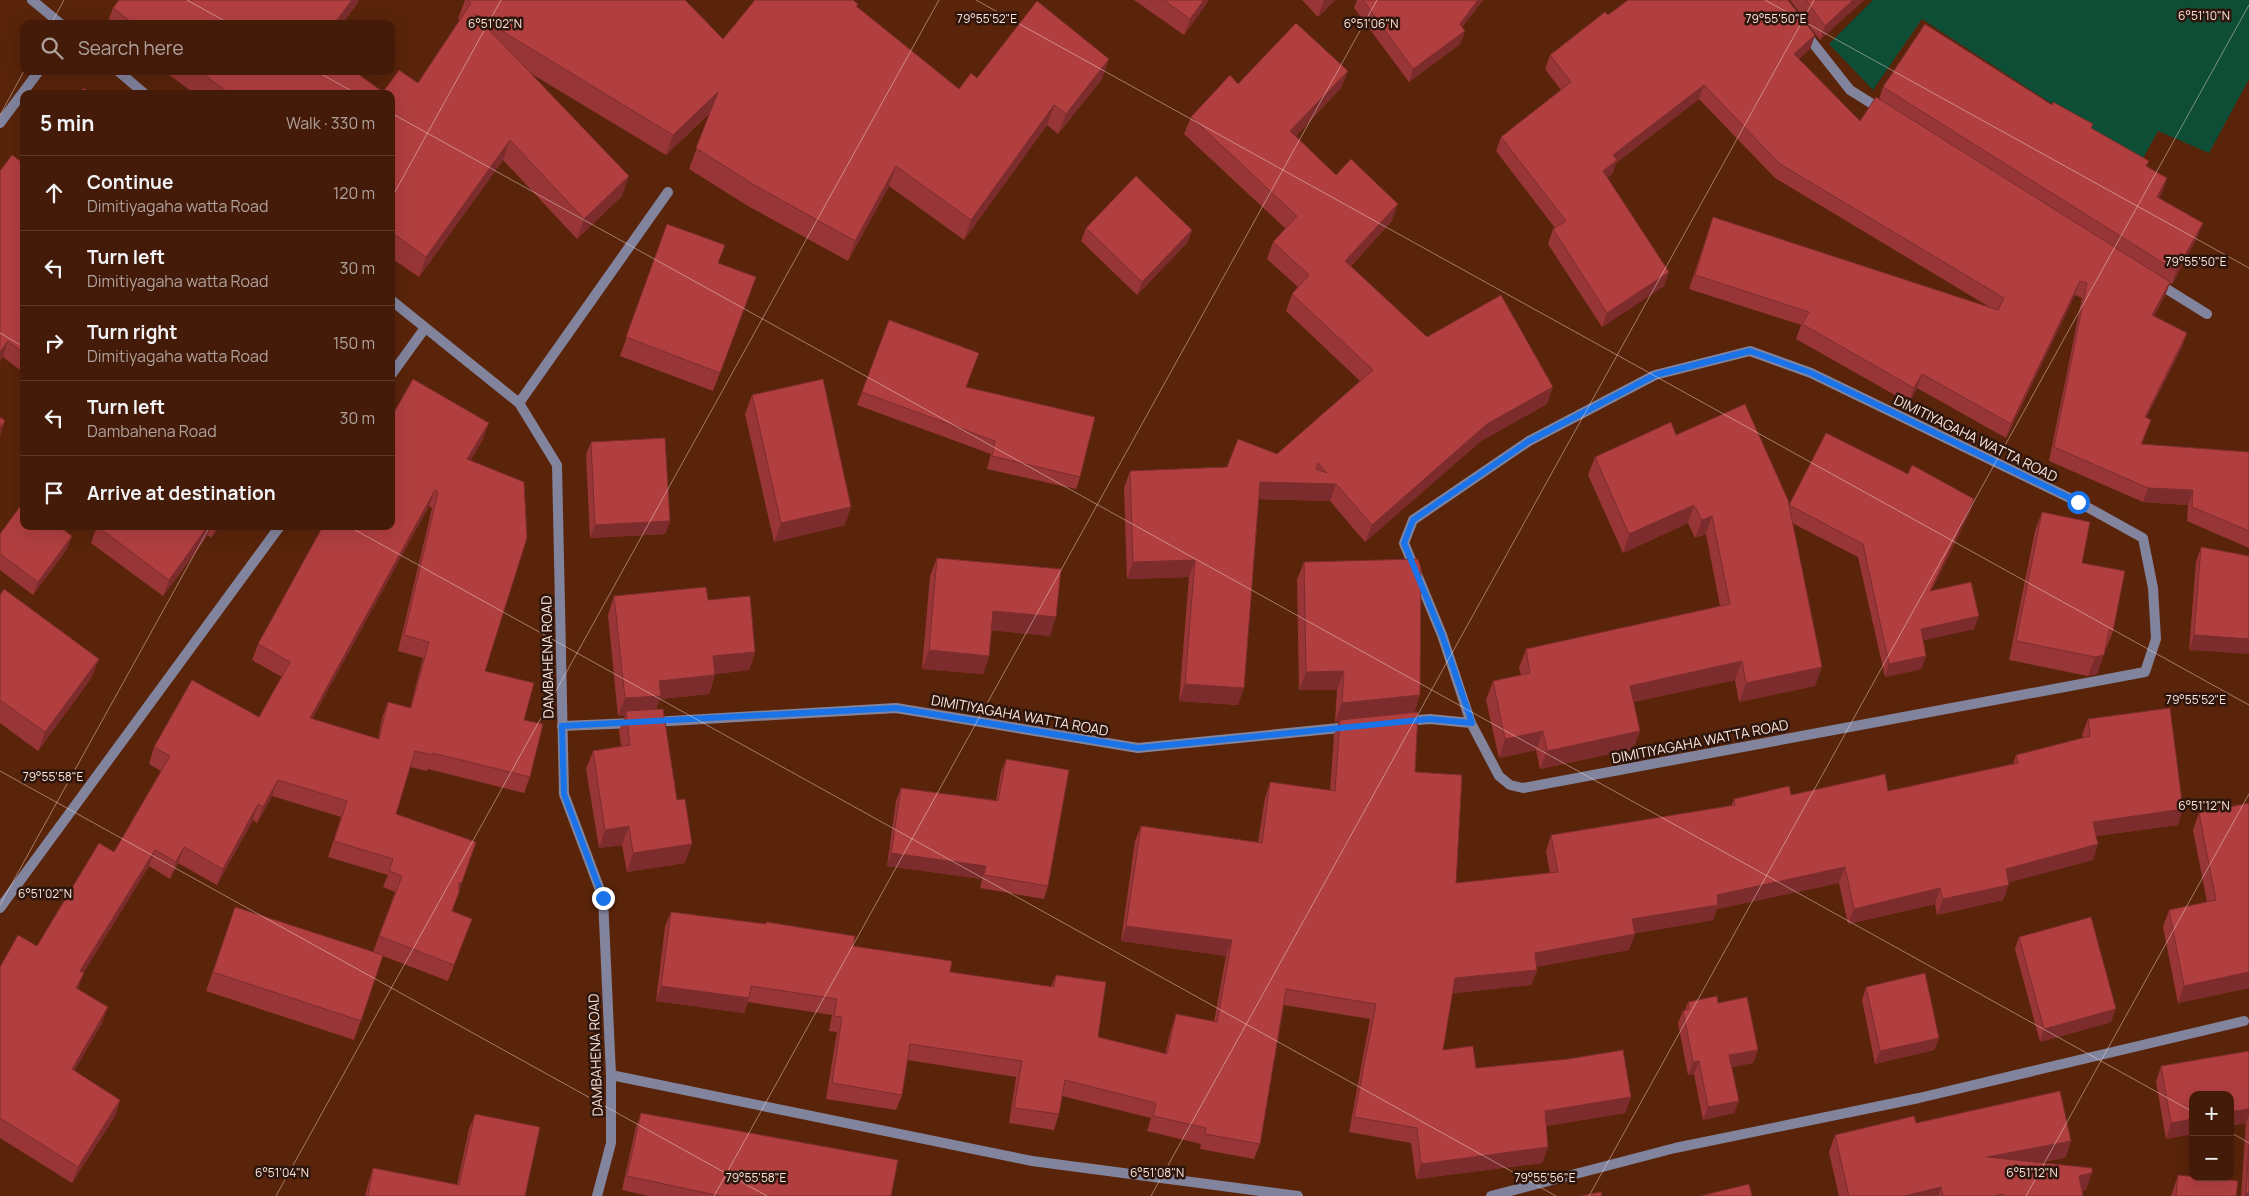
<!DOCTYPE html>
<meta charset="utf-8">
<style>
body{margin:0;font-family:Manrope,sans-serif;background:#4a2412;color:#f1f3f6}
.controls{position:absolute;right:15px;bottom:15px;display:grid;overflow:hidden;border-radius:10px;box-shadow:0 5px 20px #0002}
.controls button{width:45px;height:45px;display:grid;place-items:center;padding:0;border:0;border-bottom:1px solid #5b3929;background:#431b08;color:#f1f3f6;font:25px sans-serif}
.stop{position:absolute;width:15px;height:15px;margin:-11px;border:4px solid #1a73e8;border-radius:50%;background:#fff}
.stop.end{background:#1a73e8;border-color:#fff;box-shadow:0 1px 5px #0008}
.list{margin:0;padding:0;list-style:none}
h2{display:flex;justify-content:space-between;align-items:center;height:65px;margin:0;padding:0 20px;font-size:21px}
h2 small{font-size:16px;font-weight:400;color:#afa19c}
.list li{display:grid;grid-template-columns:32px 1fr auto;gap:15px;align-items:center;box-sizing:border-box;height:75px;padding:0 20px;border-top:1px solid #5b3929}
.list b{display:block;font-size:19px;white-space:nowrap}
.list p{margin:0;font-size:16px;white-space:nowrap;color:#afa19c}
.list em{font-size:16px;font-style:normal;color:#afa19c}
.icon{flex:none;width:28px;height:28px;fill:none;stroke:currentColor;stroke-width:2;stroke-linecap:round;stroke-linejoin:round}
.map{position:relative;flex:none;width:2249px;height:1196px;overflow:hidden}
.search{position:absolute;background:#431b08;box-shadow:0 5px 20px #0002;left:20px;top:20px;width:375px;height:55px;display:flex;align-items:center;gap:12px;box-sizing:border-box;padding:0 18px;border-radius:10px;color:#afa19c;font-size:19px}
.panel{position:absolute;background:#431b08;box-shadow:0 5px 20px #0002;left:20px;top:90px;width:375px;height:440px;border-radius:10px}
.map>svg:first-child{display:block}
.green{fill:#0e4e37}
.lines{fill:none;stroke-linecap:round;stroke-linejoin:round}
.minor{stroke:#82839d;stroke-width:10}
.tertiary{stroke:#82839d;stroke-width:10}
.wall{fill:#983637;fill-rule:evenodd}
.shaded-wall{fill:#7c2c2d}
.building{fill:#b13f40;stroke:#7c2c2d;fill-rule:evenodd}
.route{stroke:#1a73e8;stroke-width:6}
.ticks{fill:none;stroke:#fce7df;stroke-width:1;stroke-opacity:0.45}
.labels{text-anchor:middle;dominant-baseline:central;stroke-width:5;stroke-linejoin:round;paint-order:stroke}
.street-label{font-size:14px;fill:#fce7df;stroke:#2e160c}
.ticks-label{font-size:12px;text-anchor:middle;fill:#fce7df;stroke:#2e160c;stroke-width:5;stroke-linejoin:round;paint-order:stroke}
</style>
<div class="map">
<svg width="2249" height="1196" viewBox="0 0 2249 1196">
<rect width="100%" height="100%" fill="#59240a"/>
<!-- green -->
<path class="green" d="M1873 0H2249V79L2209 153 2158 131 2141 162 1922 19 1873 90 1829 44Z"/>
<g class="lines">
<!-- minor -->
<path class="minor" d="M1805 33 1850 90 1882 110
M0 123 39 71
M2157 283 2207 314
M391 375 425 328
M519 403 668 192
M1406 721 1430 719 1471 723 1499 776 1510 785 1523 788 2145 672 2156 639 2153 588 2143 538 2078 502 1811 373 1750 351 1655 375 1529 441 1413 520 1404 543 1442 635 1471 723
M653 722 896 708 1138 748 1349 727
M562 726 634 723
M0 908 280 526
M611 1075 1032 1161 1298 1196
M1491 1196 1675 1148 1919 1098 2244 1021"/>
<!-- tertiary -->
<path class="tertiary" d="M32 0 61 24
M118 71 145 94
M391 300 519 403 557 465 564 794 603 898 611 1075V1143L597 1196"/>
</g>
<!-- wall -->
<path class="wall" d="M119 0H358L357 4 342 24H107L113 8Z
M465 0H685L723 39 858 4 857 7 959 89 977 78 1102 79 1058 134 1047 125 964 240 889 186 848 261 748 206 689 169 710 113 666 155 530 73 622 196 577 239 503 160 419 277 391 258V94H195L164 71H354L383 92 418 83 460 20 458 19Z
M1134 0H1209L1184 35Z
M1302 0H1335L1318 17Z
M1357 0H1483L1462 27 1465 31 1460 44 1409 82 1354 8Z
M1790 0H1864L1820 40Z
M1608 15 1815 35 1810 49 1799 59 1860 121 1879 99 1883 87 2052 105 2093 124 2091 128 2147 167 2163 191 2159 198 2198 236 2172 284 2170 283 2165 296 2154 316 2187 333 2182 347 2146 418 2151 420 2142 444 2249 452V548L2187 521 2188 505 2143 502 2049 461 2082 298 2075 295 2006 438 1917 388 1909 403 1796 339 1801 325 1689 289 1713 217 1991 308 1775 178 1699 99 1616 163 1612 174 1607 178 1664 286 1602 327 1548 244 1553 229 1555 228 1496 151 1501 137 1561 90 1545 69 1550 55Z
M1348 71 1341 88 1296 136 1336 175 1392 221 1351 266 1427 337 1547 404 1481 441 1365 542 1330 501 1258 499 1238 705 1179 701 1189 577 1127 579 1124 488 1130 471 1227 467 1277 454 1360 381 1286 311 1292 294 1298 287 1267 259 1273 242 1286 229 1184 134 1191 117 1238 84Z
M24 162V373L3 357Z
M667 224 718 263 756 277 713 391 620 356Z
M1086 228 1192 230 1187 243 1137 295 1081 241Z
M889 320 966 387 1080 477 1076 489 987 469 991 454 857 405Z
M752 395 845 525 774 542 745 414Z
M393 414 483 439 470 461 485 671 524 720 530 777 524 793 428 769 427 771 410 767 396 814 476 842 452 911 472 919 448 981 383 956 354 1040 206 991 235 907 380 955 373 952 395 892 383 887 388 875 328 857 341 817 272 796 257 823 253 820 217 885 178 863 170 879 149 866 83 973 78 989 102 1023 74 1071 120 1100 115 1116 72 1183 0 1138V967L37 946 114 852 161 771 149 764 154 747 259 717 282 677 252 660 258 644ZM429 506 432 508 398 651 423 658 410 708 388 702 382 718 378 739 312 719Z
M1676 435 1789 505 1908 474 1974 499 1970 512 1931 591 1974 629 1923 640 1926 656 1921 669 1885 677 1858 557 1792 523 1815 686 1739 702 1735 680 1634 702 1640 731 1633 749 1540 769 1536 750 1499 758 1486 700 1493 681 1521 675 1519 668 1526 649 1720 606 1706 534 1695 538 1688 523 1623 553 1588 475 1595 457Z
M591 442 670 521 665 534 590 538 586 455Z
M2042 512 2082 563 2113 631 2106 649H2105L2097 674 2088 676 2009 660 2035 531Z
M97 526H220L211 538 208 535 163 596 91 543Z
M0 534 72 536 67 549 33 595 0 570Z
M2201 547 2249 556 2189 650 2196 562Z
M937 558 1050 636 992 630 989 656 983 674 922 669 930 576Z
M1304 562 1420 695 1414 713 1415 772 1456 883 1550 873 1546 851 1551 835 1731 806 1734 799 1791 795 1888 791 2013 764 2016 755 2083 738 2082 735 2088 719 2178 825 2096 836 2093 860 2008 882 2003 900 1937 915 1935 904 1848 924 1839 883 1717 909 1713 920 1635 933 1629 950 1536 967 1537 970 1531 985 1452 993 1443 1050 1476 1068 1631 1097 1625 1113 1546 1126 1548 1147 1542 1163 1416 1179 1411 1143 1349 1132 1370 1019 1284 1005 1260 1144 1254 1159 1200 1149 1201 1144 1147 1131 1151 1118 1062 1096 1059 1114 1054 1130 1009 1123 1016 1077 907 1060 902 1095 896 1110 826 1099 837 1032 829 1031 832 1015 748 1002 744 1013 656 1001 665 927 671 912 853 946 950 972 1051 987 1056 975 1098 1037 1165 1054 1171 1030 1176 1014 1214 1022 1226 956 1121 941 1135 841 1141 826 1258 842 1265 798 1270 782 1330 791 1334 735 1339 721 1335 722 1337 690H1299L1297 580Z
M0 595 92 677 38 751 0 723Z
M614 596 708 600 755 652 749 670 715 674V675L709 694 660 699 656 710 685 863 627 872 622 845 599 848 586 769 593 751 621 746 619 730 625 716H618L608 615Z
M1006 759 1048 886 1044 899 980 888 982 879 887 866 896 801 901 788 996 800 1001 772Z
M2199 813 2249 988 2178 1003 2163 927 2169 910 2207 902 2193 830Z
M2019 937 2111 1022 2040 1042 2015 949Z
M1866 987 1939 1038 1934 1050 1875 1064 1862 1000Z
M1688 1002 1718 1003 1758 1050 1753 1063 1732 1067 1739 1101 1734 1113 1703 1120 1694 1074 1688 1075 1678 1023 1683 1011 1685 1010Z
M2249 1051V1196H2241L2246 1123 2230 1126V1095H2193V1134L2166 1139 2156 1082 2161 1066Z
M641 1113 891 1196H648L622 1190 636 1127Z
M475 1114 525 1196H365L368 1184 373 1168 457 1185 469 1129Z
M1916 1123 2071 1141 2065 1158 2041 1162 2086 1190 2082 1191 2083 1196H1839L1829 1152 1835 1135Z
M2178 1175 2236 1196H2171Z"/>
<!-- shaded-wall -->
<path class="shaded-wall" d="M352 0H358L357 4 342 24H334Z
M1204 0H1209L1184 35 1190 19Z
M1324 0H1335L1318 17Z
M1478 0H1483L1455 37 1460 24Z
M1853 0H1864L1820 40 1825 26Z
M1465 31 1460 44 1409 82 1413 69Z
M1815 35 1810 49 1789 68 1794 54Z
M1109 59 1102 79 1058 134 1066 114Z
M1348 71 1341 88 1284 148 1290 131Z
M1704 85 1699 99 1616 163 1612 174 1598 185 1603 171 1613 155Z
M718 92 710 112 666 155 673 135Z
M1054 105 1047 125 964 240 971 220Z
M510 140 503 160 419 277 426 257Z
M896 166 889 186 848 261 855 241Z
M629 176 622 196 577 239 584 219Z
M2167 178 2163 191 2152 209 2157 197Z
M1398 204 1392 221 1339 278 1345 261Z
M2203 223 2198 236 2172 284 2176 271Z
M1192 230 1187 243 1137 295 1142 282Z
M1669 272 1664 286 1602 327 1607 313Z
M2080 281 2075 295 2006 438 2011 424Z
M2170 282 2165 296 2147 329 2152 315Z
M2187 333 2182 347 2139 431 2145 417Z
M8 341 3 357 0 361V352Z
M1922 374 1917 388 1909 403 1914 388Z
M1553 387 1547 404 1481 441 1365 542 1372 525 1487 424Z
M5 421 0 436V428Z
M489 423 483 439 461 476 467 459Z
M1260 482 1311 483 1336 484 1330 501 1253 499Z
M2148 488 2193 490 2188 505 2143 502Z
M435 490 429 506 304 734 310 718Z
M1974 499 1970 512 1925 604 1930 591Z
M1694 505 1688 523 1623 553 1629 534Z
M851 507 845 525 774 542 781 523Z
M1712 516 1706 534 1695 538 1702 520Z
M670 521 665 534 590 538 595 525Z
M208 526H211L208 535 163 596 169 580Z
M216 526H220L211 538Z
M72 536 67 549 33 595 38 582Z
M1195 560 1189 577 1127 579 1133 562Z
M993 611 1056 617 1050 636 987 630Z
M1979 616 1974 629 1916 642 1921 629Z
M2194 635 2249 639V654L2189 650Z
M929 650 989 656 983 674 922 669Z
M755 652 749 670 707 675 713 656Z
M2104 655 2097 674 2088 676 2095 657Z
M1926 656 1921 669 1885 677 1889 664Z
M99 659 92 677 38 751 45 732Z
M1742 661 1735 680 1624 704 1630 686Z
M1822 667 1815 686 1739 702 1746 683Z
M1344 671 1337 690H1299L1306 672Z
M715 675 709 694 660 699 654 714 626 711 625 716H618L625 698 659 681Z
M1185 684 1244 688 1238 705 1179 701Z
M1420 695 1413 714 1335 722 1342 703Z
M1543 731 1536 750 1499 758 1505 739Z
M1640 731 1633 749 1540 769 1547 751Z
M278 780 272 796 257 823 263 807Z
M258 804 253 820 217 885 223 869Z
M2183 809 2178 825 2087 837 2093 822Z
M629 826 622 845 599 848 605 830Z
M692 844 685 863 627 872 633 853Z
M2098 844 2093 860 2000 885 2006 869Z
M184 847 178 863 170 879 176 862Z
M155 850 149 866 75 987 80 971Z
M891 853 986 866 982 879 887 866Z
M1845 867 1839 883 1717 909 1713 920 1626 935 1632 919 1717 895Z
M462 882 456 899 459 883Z
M2009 885 2003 900 1937 915 1943 899Z
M1940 888 1935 904 1848 924 1854 909Z
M1126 926 1232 940 1226 956 1121 941Z
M1635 934 1629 950 1529 968 1535 953Z
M1537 970 1531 985 1449 994 1455 978Z
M2249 972V988L2178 1003 2184 986Z
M84 973 78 989 76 988Z
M661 986 749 998 744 1013 656 1001Z
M108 1007 102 1023 66 1085 72 1069Z
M2116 1009 2111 1022 2040 1042 2044 1029Z
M1939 1038 1934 1050 1875 1064 1880 1051Z
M1758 1050 1753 1063 1725 1068 1729 1055Z
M1699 1061 1694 1074 1688 1075 1693 1062Z
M1631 1097 1625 1113 1539 1127 1545 1111Z
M120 1100 115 1116 72 1183 78 1167Z
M1739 1101 1734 1113 1703 1120 1708 1107Z
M2249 1109V1115L2246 1123 2230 1126V1112Z
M2193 1119V1134L2166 1139 2171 1123Z
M2071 1141 2065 1158 1981 1174 1987 1157Z
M1548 1147 1542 1163 1416 1179 1421 1164Z
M2092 1173 2086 1190 2072 1193 2079 1176Z
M1941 1187 1938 1196H1904Z
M2246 1193H2249V1196H2244Z"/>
<!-- building -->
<path class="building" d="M119 0H352L334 24H134L113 8Z
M467 0H685L723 39 755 0H853L858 4 856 6 959 89 971 73 977 78 1037 1 1109 59 1066 114 1054 105 971 220 896 166 855 241 756 186 696 148 718 92 673 135 474 14 629 176 584 219 510 140 426 257 391 232V94H230L199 71H354L383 92 399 70 418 83 471 3Z
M1164 0H1204L1190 19Z
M1363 0H1478L1460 24 1465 31 1413 69Z
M1628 0H1788L1815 35 1794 54 1860 121 1876 97 2170 282 2152 315 2187 333 2145 417 2151 420 2141 444 2249 452V531L2192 507 2193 490 2148 488 2054 447 2087 283 2080 281 2011 424 1922 374 1914 388 1802 324 1809 312 1695 275 1713 217 1998 310 2004 298 1780 164 1704 85 1613 155 1617 160 1603 171 1669 272 1607 313 1553 229 1566 221 1501 137 1571 82 1550 55 1605 12 1608 15Z
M1806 0H1853L1825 26Z
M1296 23 1348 71 1290 131 1336 175 1351 159 1398 204 1345 261 1427 337 1501 295 1553 387 1487 424 1372 525 1336 484 1260 482 1244 688 1185 684 1195 560 1133 562 1130 471 1227 467 1238 439 1277 454 1373 370 1292 294 1309 275 1273 242 1297 216 1191 117 1230 75 1238 84ZM1318 463 1327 473 1316 469Z
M1925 24 2052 105 2053 102 2093 124 2091 128 2149 161 2146 166 2167 178 2157 197 2203 223 2176 271 1883 87Z
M84 88 91 94H79Z
M12 155 23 163 24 162V353L8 341 0 352V171Z
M1136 176 1192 230 1142 282 1086 228Z
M667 224 725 245 718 263 756 277 720 373 626 337Z
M889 320 979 353 966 387 1095 417 1080 477 992 456 995 441 862 392Z
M413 379 489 423 467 459 524 482 527 538 485 671 534 683 524 720 543 724 530 777 433 753V755L415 751 396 814 476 842 462 882 459 883V892L452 911 472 919 454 965 379 936 402 876 389 871 393 859 334 841 347 801 278 780 263 807 258 804 223 869 184 847 176 862 155 850 80 971 84 973 76 988 108 1007 72 1069 120 1100 78 1167 0 1118V967L18 935 37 946 99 843 114 852 170 756 154 747 192 680 259 717 290 662 258 644 323 526H391V413L393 414ZM435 490 438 492 404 635 429 642 411 708 388 702 379 739 310 718Z
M823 379 851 507 781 523 752 395Z
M1745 404 1788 500 1822 667 1746 683 1742 661 1630 686 1640 731 1547 751 1543 731 1505 739 1493 681 1530 673 1526 649 1730 604 1712 516 1702 520 1694 505 1629 534 1595 457 1671 422 1676 435Z
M0 417 5 421 0 428Z
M1826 433 1908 474 1912 465 1974 499 1930 591 1971 582 1979 616 1921 629 1926 656 1889 664 1863 544 1789 505Z
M665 438 670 521 595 525 591 442Z
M24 501V526H58L72 536 38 582 0 554V534Z
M2042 512 2090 522 2082 563 2125 571 2113 631 2109 630 2104 655 2095 657 2016 641Z
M97 526H208L169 580Z
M2201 547 2249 556V639L2194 635Z
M937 558 1061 569 1056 617 993 611 989 656 929 650Z
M1418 559 1421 568 1420 695 1342 703 1344 671 1306 672 1304 562Z
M706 587 708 600 750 596 755 652 713 656 715 675 659 681 661 696 625 698 614 596Z
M4 589 99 659 45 732 0 700V595Z
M2170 708 2183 809 2093 822 2098 844 2006 869 2009 885 1943 899 1940 888 1854 909 1845 867 1717 895 1718 905 1632 919 1635 934 1535 953 1537 970 1455 978 1443 1050 1473 1046 1476 1068 1568 1059 1623 1050 1631 1097 1545 1111 1548 1147 1421 1164 1417 1128 1354 1117 1376 1004 1286 989 1260 1144 1205 1134 1206 1128 1153 1116 1156 1103 1065 1080 1059 1114 1014 1108 1022 1061 910 1044 902 1095 832 1083 842 1017 834 1016 837 999 751 986 749 998 661 986 671 912 766 924V922L855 936 853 946 952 961 950 972 1054 987 1056 975 1106 982 1098 1037 1167 1054 1176 1014 1217 1022 1232 940 1126 926 1141 826 1262 843 1270 782 1335 791 1340 720 1418 712 1415 772 1462 775 1456 883 1558 872 1551 835 1735 805 1734 799 1789 786 1791 795 1885 774 1888 791 2018 763 2016 755 2090 736 2088 719Z
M663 709 677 800 685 799 692 844 633 853 629 826 605 830 593 751 630 745 626 711Z
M1006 759 1069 770 1048 886 984 875 986 866 891 853 901 788 998 801Z
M2249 803V972L2184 986 2169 910 2216 900 2199 813Z
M235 907 383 955 361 1021 213 972Z
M2091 917 2116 1009 2044 1029 2019 937Z
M1925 973 1939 1038 1880 1051 1866 987Z
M1717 996 1718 1003 1747 997 1758 1050 1729 1055 1739 1101 1708 1107 1699 1061 1693 1062 1683 1011 1689 1009 1688 1002Z
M2249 1051V1109L2230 1112V1095H2193V1119L2171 1123 2161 1066Z
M2060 1091 2071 1141 1987 1157 2092 1168V1173L2079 1176 2083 1196H2003V1194L1994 1196H1943L1941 1187 1904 1196H1849L1835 1135 1914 1116 1916 1123Z
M641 1113 898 1160 891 1196H720L627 1176Z
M475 1114 540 1127 525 1196H368L373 1168 459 1185Z
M2249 1144V1193H2246Z
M2178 1175 2238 1181 2236 1196H2176Z
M1749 1184 1752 1196H1700Z
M1601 1192 1602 1196H1580Z"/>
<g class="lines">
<!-- route -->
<path class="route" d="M603 898 564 794 562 726 896 708 1138 748 1430 719 1472 723 1442 635 1404 543 1413 520 1529 441 1655 375 1750 351 1811 373 2078 502"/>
</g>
<!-- ticks -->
<path class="ticks" d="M187 0 230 24M976 0 2249 705M1765 0 2249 268M51 24 64 0M316 71 357 94M391 113 2193 1112M0 115 24 71M391 199 501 0M0 333 24 347M348 526 1556 1196M0 771 767 1196M0 905 210 526M2230 1132 2249 1143M276 1196 939 0M714 1196 1377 0M1151 1196 1814 0M1589 1196 2249 5M2026 1196 2249 794"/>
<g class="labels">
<!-- street labels -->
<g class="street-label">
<text transform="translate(1976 438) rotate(26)">DIMITIYAGAHA WATTA ROAD</text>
<text transform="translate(547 657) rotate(-91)">DAMBAHENA ROAD</text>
<text transform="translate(1020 715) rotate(10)">DIMITIYAGAHA WATTA ROAD</text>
<text transform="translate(1700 741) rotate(-11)">DIMITIYAGAHA WATTA ROAD</text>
<text transform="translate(595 1055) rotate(-92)">DAMBAHENA ROAD</text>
</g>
</g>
<g class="ticks-label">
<text x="2204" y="20">6°51'10"N</text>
<text x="1776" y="23">79°55'50"E</text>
<text x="987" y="23">79°55'52"E</text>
<text x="495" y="28">6°51'02"N</text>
<text x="1371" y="28">6°51'06"N</text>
<text x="2196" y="266">79°55'50"E</text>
<text x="2196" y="704">79°55'52"E</text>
<text x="53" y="781">79°55'58"E</text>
<text x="2204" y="810">6°51'12"N</text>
<text x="45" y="898">6°51'02"N</text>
<text x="282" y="1177">6°51'04"N</text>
<text x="1157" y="1177">6°51'08"N</text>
<text x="2032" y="1177">6°51'12"N</text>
<text x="756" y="1182">79°55'58"E</text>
<text x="1545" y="1182">79°55'56"E</text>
</g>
</svg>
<div class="controls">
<button>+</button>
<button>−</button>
</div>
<div class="stop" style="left:2078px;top:502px"></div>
<div class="stop end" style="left:603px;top:898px"></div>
<div class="search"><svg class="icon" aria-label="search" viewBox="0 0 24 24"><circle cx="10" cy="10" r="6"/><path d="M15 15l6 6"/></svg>Search here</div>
<section class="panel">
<h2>5 min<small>Walk · 330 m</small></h2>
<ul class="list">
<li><svg class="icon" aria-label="ahead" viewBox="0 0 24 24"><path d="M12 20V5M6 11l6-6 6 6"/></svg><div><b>Continue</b><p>Dimitiyagaha watta Road</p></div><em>120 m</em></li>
<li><svg class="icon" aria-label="left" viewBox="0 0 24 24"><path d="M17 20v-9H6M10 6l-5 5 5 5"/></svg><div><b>Turn left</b><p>Dimitiyagaha watta Road</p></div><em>30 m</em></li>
<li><svg class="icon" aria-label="right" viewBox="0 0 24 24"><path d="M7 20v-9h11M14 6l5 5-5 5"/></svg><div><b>Turn right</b><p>Dimitiyagaha watta Road</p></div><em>150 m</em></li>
<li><svg class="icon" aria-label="left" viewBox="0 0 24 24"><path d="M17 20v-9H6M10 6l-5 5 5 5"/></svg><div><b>Turn left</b><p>Dambahena Road</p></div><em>30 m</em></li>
<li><svg class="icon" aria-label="arrive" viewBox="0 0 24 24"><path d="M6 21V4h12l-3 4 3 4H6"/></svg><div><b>Arrive at destination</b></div></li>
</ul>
</section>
</div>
